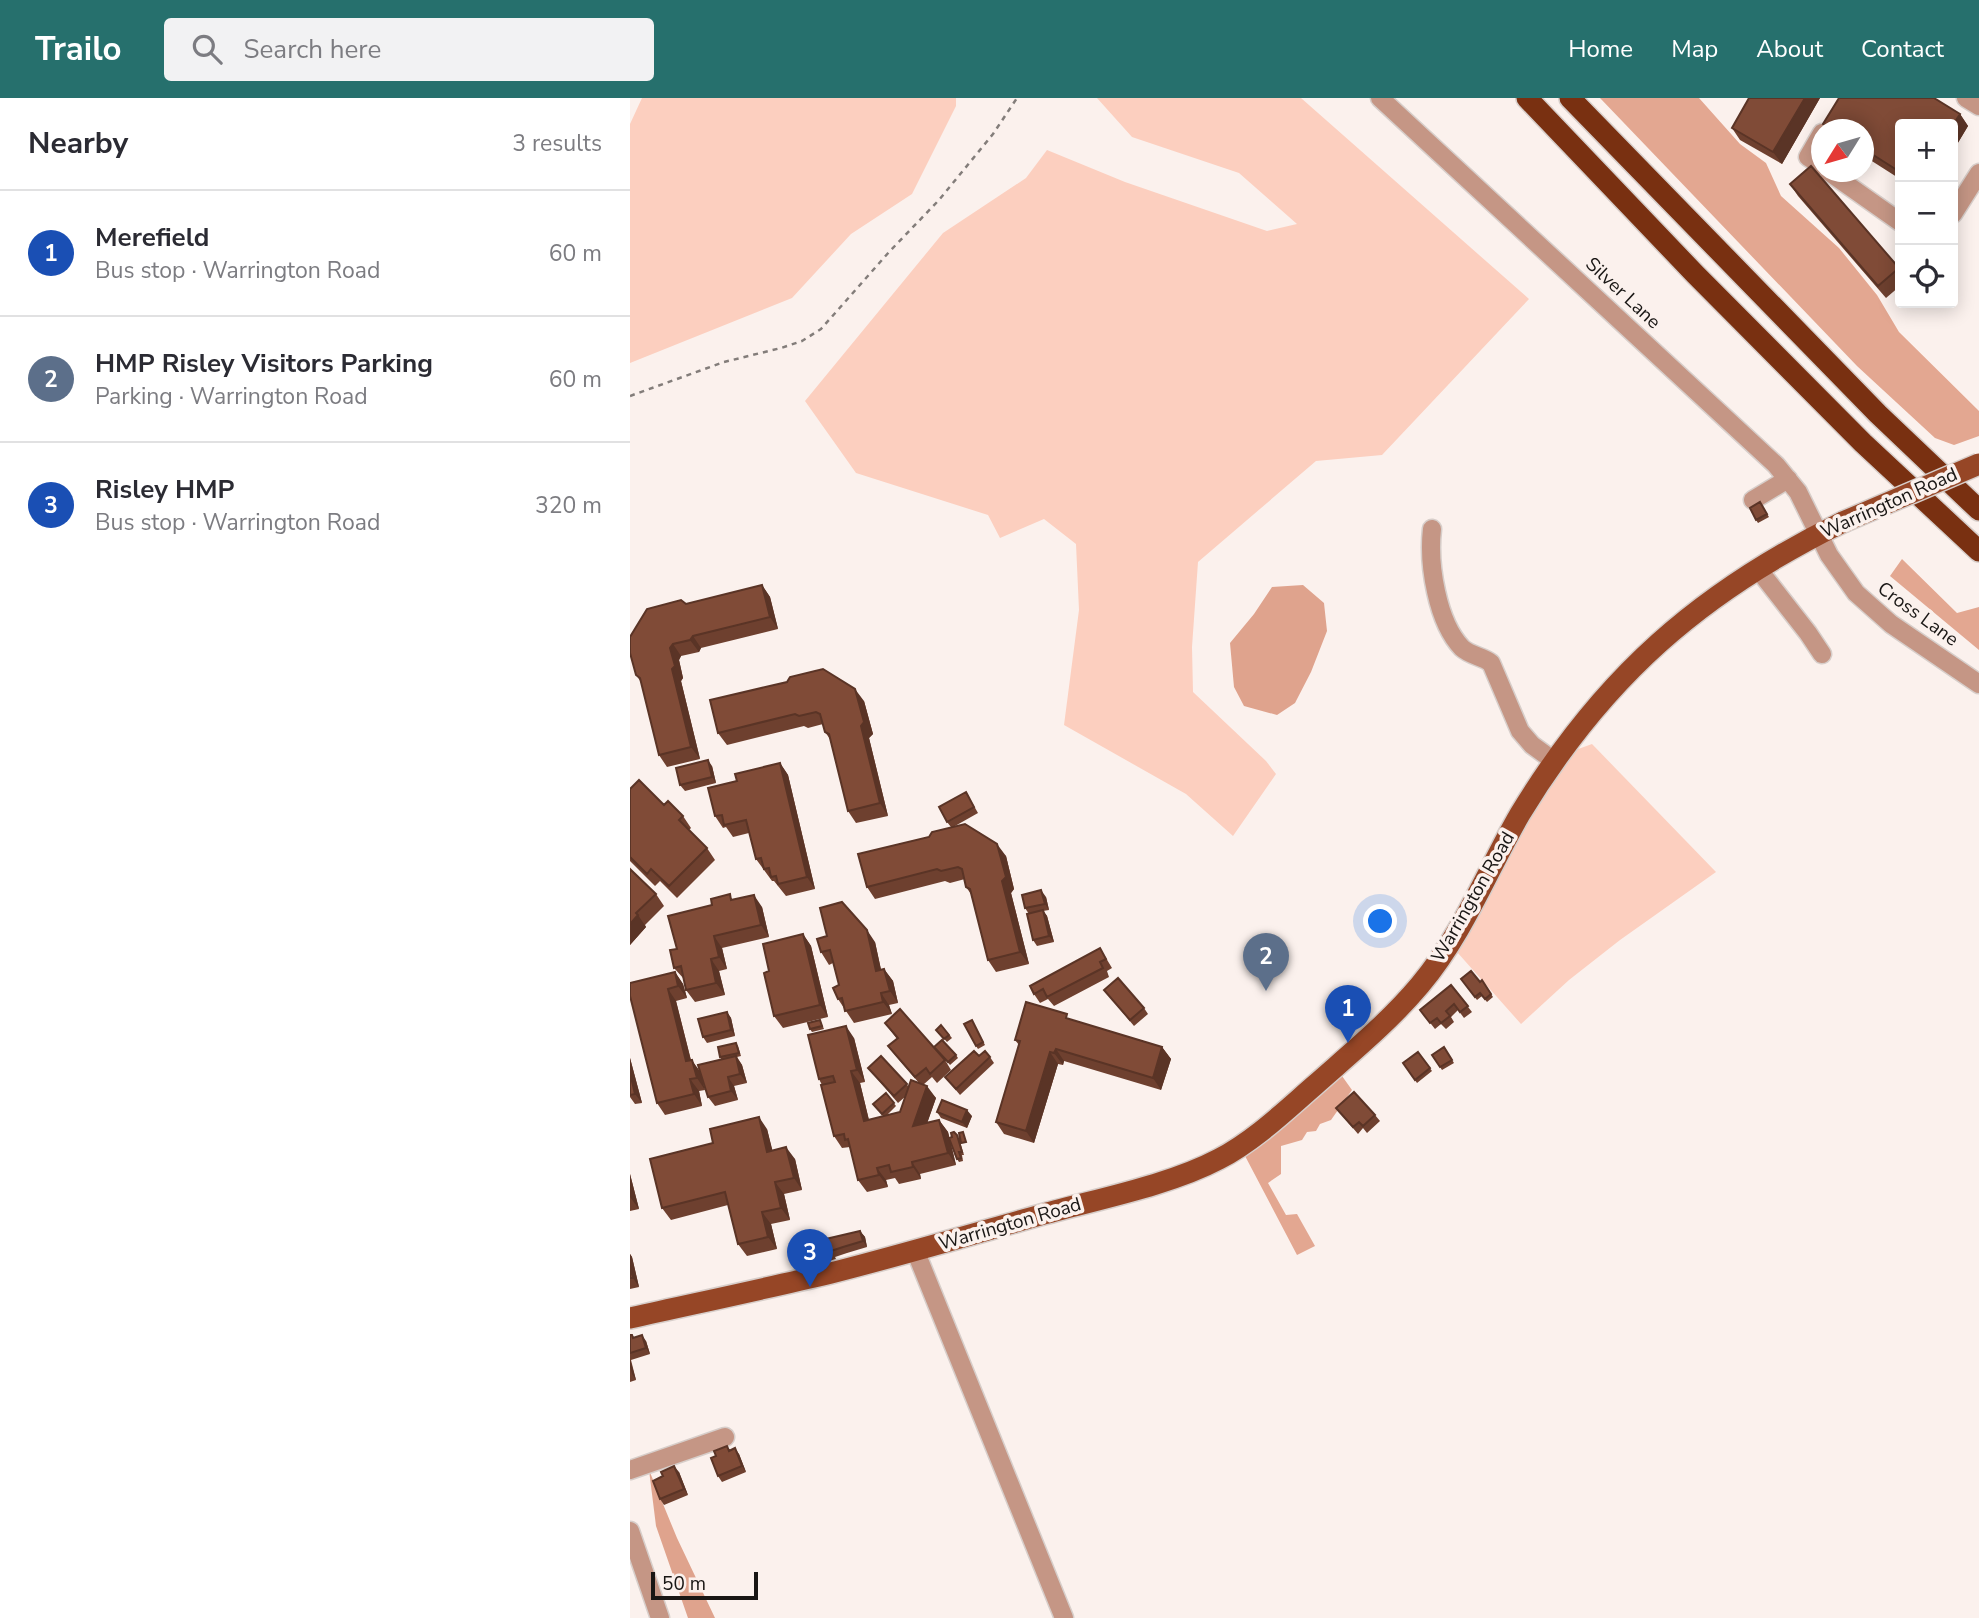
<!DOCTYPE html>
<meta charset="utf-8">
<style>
body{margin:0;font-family:"Nunito Sans",sans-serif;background:#f2f2f3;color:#2b2b33}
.controls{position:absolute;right:21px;top:21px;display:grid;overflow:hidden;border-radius:7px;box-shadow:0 4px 18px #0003}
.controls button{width:63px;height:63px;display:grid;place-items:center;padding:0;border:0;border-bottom:2px solid #e1e1e2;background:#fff;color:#2b2b33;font:35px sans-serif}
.compass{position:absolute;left:1181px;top:21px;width:63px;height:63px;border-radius:50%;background:#fff;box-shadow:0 4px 18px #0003;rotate:233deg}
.scale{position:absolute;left:21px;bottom:18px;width:107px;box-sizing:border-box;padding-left:7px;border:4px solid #191614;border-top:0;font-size:19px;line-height:24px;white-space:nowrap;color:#191614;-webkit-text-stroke:5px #fbf1ed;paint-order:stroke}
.you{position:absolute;left:751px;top:824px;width:24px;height:24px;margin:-18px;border:5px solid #fff;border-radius:50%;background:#1a73e8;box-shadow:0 0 0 10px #1a73e833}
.badge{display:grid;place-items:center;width:46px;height:46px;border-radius:50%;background:#26706d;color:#fff;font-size:23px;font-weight:700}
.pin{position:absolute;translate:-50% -58px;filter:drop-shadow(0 2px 4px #0008)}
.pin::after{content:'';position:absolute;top:37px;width:24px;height:21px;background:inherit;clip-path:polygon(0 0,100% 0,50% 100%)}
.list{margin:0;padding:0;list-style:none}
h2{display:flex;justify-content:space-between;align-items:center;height:91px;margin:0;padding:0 28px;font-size:30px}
h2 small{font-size:23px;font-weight:400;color:#7c7c81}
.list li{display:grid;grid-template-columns:46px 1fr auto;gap:21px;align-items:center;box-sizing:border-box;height:126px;padding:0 28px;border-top:2px solid #e1e1e2}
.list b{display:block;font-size:26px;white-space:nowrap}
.list p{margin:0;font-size:23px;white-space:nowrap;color:#7c7c81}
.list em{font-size:23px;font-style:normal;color:#7c7c81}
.icon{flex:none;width:38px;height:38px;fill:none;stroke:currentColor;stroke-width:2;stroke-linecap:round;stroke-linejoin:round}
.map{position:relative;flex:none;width:1349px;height:1520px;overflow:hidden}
header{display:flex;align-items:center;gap:42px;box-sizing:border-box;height:98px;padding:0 35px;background:#26706d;color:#fff}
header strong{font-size:33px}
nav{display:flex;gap:38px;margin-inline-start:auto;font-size:24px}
.search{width:490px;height:63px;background:#f2f2f3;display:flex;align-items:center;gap:18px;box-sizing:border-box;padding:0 24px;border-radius:7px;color:#7c7c81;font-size:26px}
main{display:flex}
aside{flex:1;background:#fff}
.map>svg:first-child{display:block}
.green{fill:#fccfbf}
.forest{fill:#e3a791}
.water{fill:#dfa38d}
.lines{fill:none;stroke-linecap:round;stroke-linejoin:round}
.minor-casing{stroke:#d7ceca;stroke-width:21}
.major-casing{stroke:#d7ceca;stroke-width:24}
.highway-casing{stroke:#d7ceca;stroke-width:24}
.path{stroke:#837d7a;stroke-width:2.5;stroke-dasharray:5 5;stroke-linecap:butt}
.minor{stroke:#c59685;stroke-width:18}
.major{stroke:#964626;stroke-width:21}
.highway{stroke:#793011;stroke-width:21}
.major-bridge-casing{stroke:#d7ceca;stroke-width:24;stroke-linecap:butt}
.major-bridge{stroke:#964626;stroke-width:21}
.wall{fill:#6e402f}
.shaded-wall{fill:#5a3426}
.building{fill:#804b37;stroke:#5a3426;stroke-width:2}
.labels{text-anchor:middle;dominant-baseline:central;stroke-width:7;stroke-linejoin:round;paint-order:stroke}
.street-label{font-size:19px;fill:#191614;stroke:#fbf1ed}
</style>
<header>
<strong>Trailo</strong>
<div class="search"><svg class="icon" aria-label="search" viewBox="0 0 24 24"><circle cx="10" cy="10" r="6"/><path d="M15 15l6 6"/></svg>Search here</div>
<nav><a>Home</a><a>Map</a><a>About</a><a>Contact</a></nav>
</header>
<main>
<aside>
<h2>Nearby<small>3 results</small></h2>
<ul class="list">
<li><span class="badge" style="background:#1a4fb4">1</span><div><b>Merefield</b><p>Bus stop · Warrington Road</p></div><em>60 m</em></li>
<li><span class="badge" style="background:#5c6f8a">2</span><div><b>HMP Risley Visitors Parking</b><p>Parking · Warrington Road</p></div><em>60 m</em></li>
<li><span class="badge" style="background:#1a4fb4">3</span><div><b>Risley HMP</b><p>Bus stop · Warrington Road</p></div><em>320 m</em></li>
</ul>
</aside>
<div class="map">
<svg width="1349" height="1520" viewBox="0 0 1349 1520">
<rect width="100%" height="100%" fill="#fbf1ed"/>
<!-- green -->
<path class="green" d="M12 0H326V8L282 96 221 136 162 200 0 265V26Z
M467 0H671L899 201 752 357 686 363 568 464 562 549 563 594 636 663 646 676 603 738 556 696 434 627 449 512 446 446 414 421 370 440 358 417 226 375 175 303 313 135 396 80 417 52 495 84 637 133 667 126 609 75 502 39Z
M962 646 1086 774 990 842 939 882 891 926 827 854 907 706 940 654Z"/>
<!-- forest -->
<path class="forest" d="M970 0H1069L1110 46 1136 65 1151 98 1209 150 1247 197 1269 234 1349 313V338L1324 347 1305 340 1227 268Z
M1272 461 1327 515 1349 509V552L1260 478Z
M712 978 722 992 701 1022 690 1026 686 1033 677 1034 672 1042 651 1048V1076L638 1085 656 1117 667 1116 685 1148 667 1157 614 1056Z"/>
<!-- water -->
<path class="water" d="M673 487 694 505 697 533 681 574 665 605 647 617 614 608 604 589 600 545 624 516 642 489Z
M19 1372 47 1440 85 1520H58L26 1428Z"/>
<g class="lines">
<defs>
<path id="minor" d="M750 0 1146 367 1168 394 1199 457 1226 495 1261 526 1349 586
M1336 0 1349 8
M1192 35 1178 59 1192 68
M1199 74 1270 124
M1323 116 1349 75
M1123 402 1158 381
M802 431C798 466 807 524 832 550 841 558 852 558 861 565L890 633 902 647 924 663
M1128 471 1178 535 1192 556
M285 1152 434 1520
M0 1372 95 1339
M0 1433 30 1520"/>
<path id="major" d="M0 1220C67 1205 134 1191 201 1175 272 1157 343 1136 414 1116 468 1101 540 1087 589 1061 624 1043 655 1013 685 987 721 955 759 924 790 887 833 836 857 773 890 716 973 579 1070 494 1213 424"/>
<path id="highway" d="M897 0 1065 176 1233 345 1349 453
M940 0 1248 316 1349 412"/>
</defs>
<!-- minor casing -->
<use href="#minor" class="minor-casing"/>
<!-- major casing -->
<use href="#major" class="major-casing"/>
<!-- highway casing -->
<use href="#highway" class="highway-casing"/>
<!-- path -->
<path class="path" d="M0 298 94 264 151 250 172 243 191 231 259 154 309 102 363 36 387 0"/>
<!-- minor -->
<use href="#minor" class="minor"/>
<!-- major -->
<use href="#major" class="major"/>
<!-- highway -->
<use href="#highway" class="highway"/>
<defs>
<path id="major-bridge" d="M1213 424 1349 366"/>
</defs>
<!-- major-bridge casing -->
<use href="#major-bridge" class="major-bridge-casing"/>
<!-- major-bridge -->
<use href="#major-bridge" class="major-bridge"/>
</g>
<!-- wall -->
<path class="wall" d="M1119 0H1190L1152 66 1110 42 1102 30Z
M1209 0H1304L1330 16 1338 28 1323 53V26H1270V81L1234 58V32H1197L1193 26Z
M1181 68 1270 172V188L1256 200 1168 98 1160 86Z
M1130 404 1139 419 1128 425 1126 422Z
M132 487 140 499 148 531 71 550 69 554 51 558 49 562 53 580 51 583 70 661 37 669 29 657 11 584 6 577 56 506Z
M80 602 234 603 243 636 239 640 258 718 226 725 218 713 200 641 195 634 193 626 178 630 174 628 97 647 88 635Z
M150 665 158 677 185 791 156 798 144 783H142L126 761 119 735 103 739 96 729 93 730 85 718 107 683Z
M82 668 86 685 55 693 50 687Z
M0 691 53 718 61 730 59 732 77 750 85 762 47 800 30 783 25 788 0 763Z
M336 694 348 715 325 728 376 758 384 791 381 795 399 866 366 874 358 862 341 796 336 789 335 781 320 785 315 783 245 801 237 789 299 739 321 729 317 724Z
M0 771 26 796 34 808 15 827 16 829 0 847Z
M416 799 419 812 413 813 417 818 424 844 407 848 403 842 399 816 395 810Z
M104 802 132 809 139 839 92 850 97 871 89 873 95 897 65 904 56 892 54 881 44 870 47 851 82 807Z
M173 836 181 848 198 919 153 930 144 918 139 873Z
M187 841 245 844 251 872 254 871 263 883 268 905 259 907 262 916 224 925 208 901 209 887 203 865 199 867 191 854Z
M470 850 482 870 477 873 479 879 424 908 418 901 410 905 404 896Z
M45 874 53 886 57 900 46 903 61 962 69 972 91 961 90 959 106 945 108 948 111 958 107 959 112 967 117 985 104 988 108 1002 85 1008 78 999 72 981 75 992 69 993 72 1008 35 1017 27 1005 0 898Z
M831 881 850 884 852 882 863 899 857 904 852 898 847 902Z
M821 887 842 914 834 920 828 912 821 919 824 924 816 931 811 926 805 931 790 912Z
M474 892 514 910 518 916 504 928Z
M97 914 101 920 105 938 77 945 73 939Z
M190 922 194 931 182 934 180 931Z
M342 922 355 947 348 951 346 948Z
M441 922 532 949 541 961 531 992 434 963 433 967 428 966 404 1045 374 1036 366 1024 389 947 385 942Z
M255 925 315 962 321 972 307 985 302 979 293 987 306 1000 297 1025 309 1022 318 1034 326 1067 290 1076 291 1081 269 1086 265 1080 256 1082 258 1089 237 1094 228 1082 220 1049 212 1050 204 1038 192 987 189 981 224 940 235 984 230 985 239 1022 253 1018 243 1006 256 995 266 1008 256 1018 270 1014 276 998 268 1005 238 970 251 958 279 989 289 985 265 957 258 948 267 941Z
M311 927 322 940 317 944 306 932Z
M814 949 824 965 812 972 802 957Z
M307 952 326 957 328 960 320 967Z
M788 954 802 973 787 985 773 965Z
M349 958 360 959 364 965 330 997 315 979Z
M0 960 12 1005 5 1006 0 999Z
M706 1010 745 1017 750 1023 737 1035 733 1030 728 1036Z
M307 1014 342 1018 337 1030 311 1020Z
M137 1031 142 1052 165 1061 172 1092 154 1096 160 1122 141 1126 147 1151 117 1158 108 1146 98 1107 41 1122 32 1110Z
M329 1040 334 1057H332L333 1063 329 1064 327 1061Z
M0 1076 9 1111 0 1113Z
M230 1133 235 1139 237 1149 217 1155 205 1159 206 1161 199 1163 197 1161 177 1166 173 1160Z
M0 1156 2 1159 9 1189 0 1191Z
M0 1237H2L4 1240 16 1243 20 1256 1 1262 6 1282 0 1284Z
M97 1348 100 1352 109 1356 116 1374 92 1384 88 1378 86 1358Z
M49 1374 58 1397 34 1407 30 1401Z"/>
<!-- shaded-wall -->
<path class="shaded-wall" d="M1175 0H1190L1152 66 1143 54Z
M1330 16 1338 28 1323 53V27Z
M132 487 140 499 148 531 140 519Z
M63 538 71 550 69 554 60 542Z
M43 546 51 558 49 562 53 580 51 583 70 661 61 649 42 571 40 550Z
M225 591 234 603 243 636 239 640 258 718 250 705 231 628Z
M78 662 82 668 86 685 82 679Z
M150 665 158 677 185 791 177 779Z
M367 746 376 758 384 791 381 795 399 866 390 854 372 783Z
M411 792 416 799 419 812 415 806Z
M124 797 132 809 139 839 131 827Z
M413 812 417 818 424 844 419 838Z
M8 817 16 829 0 847V826Z
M237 832 245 844 254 885 246 873Z
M173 836 181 848 198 919 190 907Z
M84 838 92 850 97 871 89 859Z
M81 861 89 873 95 897 86 885Z
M254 871 263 883 268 905 260 893Z
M45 874 53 886 57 900 48 888Z
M38 891 46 903 64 975 56 963Z
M251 895 259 907 262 916 253 904Z
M97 914 101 920 105 938 101 932Z
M216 928 224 940 235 984 227 972Z
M532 949 541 961 531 992 523 980Z
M426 951 434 963 433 967 424 955Z
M420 954 428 966 404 1045 396 1033Z
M106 958 112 967 117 985 110 976Z
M0 960 12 1005 5 996 0 975Z
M62 962 70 974 75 992 67 980Z
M221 973 230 985 242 1035 234 1023Z
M98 979 104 988 108 1002 101 993Z
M60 981 69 993 72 1008 64 996Z
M297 988 306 1000 292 1040 283 1028Z
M337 1012 342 1018 337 1030 332 1024Z
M129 1019 137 1031 146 1066 137 1054Z
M309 1022 318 1034 326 1067 318 1055Z
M156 1049 165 1061 172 1092 164 1080Z
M282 1064 290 1076 291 1081 283 1069Z
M247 1070 256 1082 258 1089 249 1077Z
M0 1076 9 1111 0 1099Z
M145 1084 154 1096 160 1122 151 1110Z
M132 1114 141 1126 147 1151 138 1139Z
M230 1133 235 1139 237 1149 233 1143Z
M0 1156 2 1159 9 1189 3 1180 0 1168Z
M12 1237 16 1243 20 1256 16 1250Z
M0 1261 6 1282 2 1276 0 1269Z
M105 1350 109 1356 116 1374 112 1368Z
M44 1368 49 1374 58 1397 54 1391Z"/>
<!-- building -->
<path class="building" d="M1119 0H1175L1143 54 1102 30Z
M1209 0H1304L1330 16 1323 27V26H1270V74L1234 51V32H1202L1193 26Z
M1181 68 1269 170 1248 188 1160 86Z
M1130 404 1137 416 1126 422 1120 410Z
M132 487 140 519 63 538 60 542 43 546 40 550 45 568 42 571 61 649 29 657 10 580 6 577 0 555V539L17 511 51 502 56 506Z
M193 571 225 591 234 624 231 628 250 705 218 713 199 636 195 634 190 616 186 614 169 618 165 616 88 635 80 602 157 584 160 579Z
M78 662 82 679 50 687 46 670Z
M150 665 177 779 148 786 146 778 141 779 139 770 134 771 131 760 126 761 116 722 94 727 92 717 85 718 78 690 107 683 105 676Z
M9 682 34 707 38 703 53 718 49 722 77 750 39 788 21 771 17 776 0 759V691Z
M336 694 344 709 317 724 309 709Z
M335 726 367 746 376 779 372 783 390 854 358 862 340 791 336 789 332 771 328 769 311 773 307 771 237 789 228 756 299 739 302 734Z
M0 771 26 796 6 815 8 817 0 826Z
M411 792 415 806 395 810 392 797Z
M100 796 101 802 124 797 131 827 84 838 89 859 81 861 86 885 56 892 51 868 44 870 40 852 47 851 38 818 82 807 81 801Z
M212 804 237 832 246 873 254 871 260 893 251 895 253 904 215 913 212 900 208 901 203 890 209 887 200 852 191 854 187 841 197 838 190 810Z
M413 812 419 838 403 842 397 816Z
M173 836 190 907 144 918 134 875 139 873 133 846Z
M470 850 476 861 470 864 473 870 417 899 413 891 404 896 400 888Z
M841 873 850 884 852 882 861 896 855 901 850 895 845 899 831 881Z
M45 874 48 888 38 891 56 963 62 962 67 980 60 981 64 996 27 1005 0 898V885Z
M488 880 514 910 500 922 474 892Z
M821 887 838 908 830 914 824 906 816 913 820 918 811 925 807 920 800 925 790 912Z
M396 904 437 916 436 920 532 949 523 980 426 951 424 955 420 954 396 1033 366 1024 390 943 385 942Z
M270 911 315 962 300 976 296 970 285 979 258 948 268 940 255 925Z
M97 914 101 932 73 939 68 921Z
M190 922 192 928 180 931 178 925Z
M342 922 353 944 346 948 334 926Z
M311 927 319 937 314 941 306 932Z
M216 928 227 972 221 973 234 1023 270 1014 281 982 297 988 283 1028 309 1022 318 1055 282 1064 283 1069 261 1074 259 1067 247 1070 249 1077 228 1082 218 1041 215 1042 214 1036 204 1038 191 987 205 984 203 978 189 981 178 937Z
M312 942 326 957 318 964 304 949Z
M106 945 109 955 90 959 88 949Z
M814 949 822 962 810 969 802 957Z
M344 953 349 958 355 953 360 959 326 991 315 979Z
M788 954 800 970 785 982 773 965Z
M106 958 110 976 98 979 101 993 78 999 68 967Z
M251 958 277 986 264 998 238 970Z
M0 975 5 996 0 997Z
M724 994 745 1017 733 1028 729 1024 723 1029 706 1010Z
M256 995 264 1005 252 1016 243 1006Z
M312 1002 337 1012 332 1024 307 1014Z
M129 1019 137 1054 156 1049 164 1080 145 1084 151 1110 132 1114 138 1139 108 1146 95 1094 32 1110 20 1061 83 1045 80 1031Z
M324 1034 327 1037 332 1054H329L331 1060 327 1061 319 1040 322 1039 321 1035Z
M333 1034 336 1044 331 1045 329 1035Z
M230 1133 233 1143 213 1149 201 1153V1155L195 1157 194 1154 173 1160 170 1147Z
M0 1168 3 1180H0Z
M0 1237H2L3 1240 12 1237 16 1250 0 1255Z
M97 1348 99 1353 105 1350 112 1368 88 1378 81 1360 86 1358 84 1353Z
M44 1368 54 1391 30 1401 23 1383 33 1378 31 1374Z"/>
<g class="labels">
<!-- street labels -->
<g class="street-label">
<text transform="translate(993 195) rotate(43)">Silver Lane</text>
<text transform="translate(1259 405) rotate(-24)">Warrington Road</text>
<text transform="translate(1288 516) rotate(36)">Cross Lane</text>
<text transform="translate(843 799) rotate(-60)">Warrington Road</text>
<text transform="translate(380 1126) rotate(-16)">Warrington Road</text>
</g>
</g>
</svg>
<div class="controls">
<button>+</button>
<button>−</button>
<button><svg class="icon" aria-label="locate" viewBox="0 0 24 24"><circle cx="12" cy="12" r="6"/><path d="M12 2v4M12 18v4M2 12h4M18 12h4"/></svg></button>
</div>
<svg class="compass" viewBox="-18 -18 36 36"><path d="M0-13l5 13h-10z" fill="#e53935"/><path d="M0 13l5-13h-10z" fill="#7c7c81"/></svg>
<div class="scale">50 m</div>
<div class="you"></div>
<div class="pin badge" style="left:718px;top:945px;background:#1a4fb4">1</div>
<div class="pin badge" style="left:636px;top:893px;background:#5c6f8a">2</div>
<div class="pin badge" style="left:180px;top:1189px;background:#1a4fb4">3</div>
</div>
</main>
